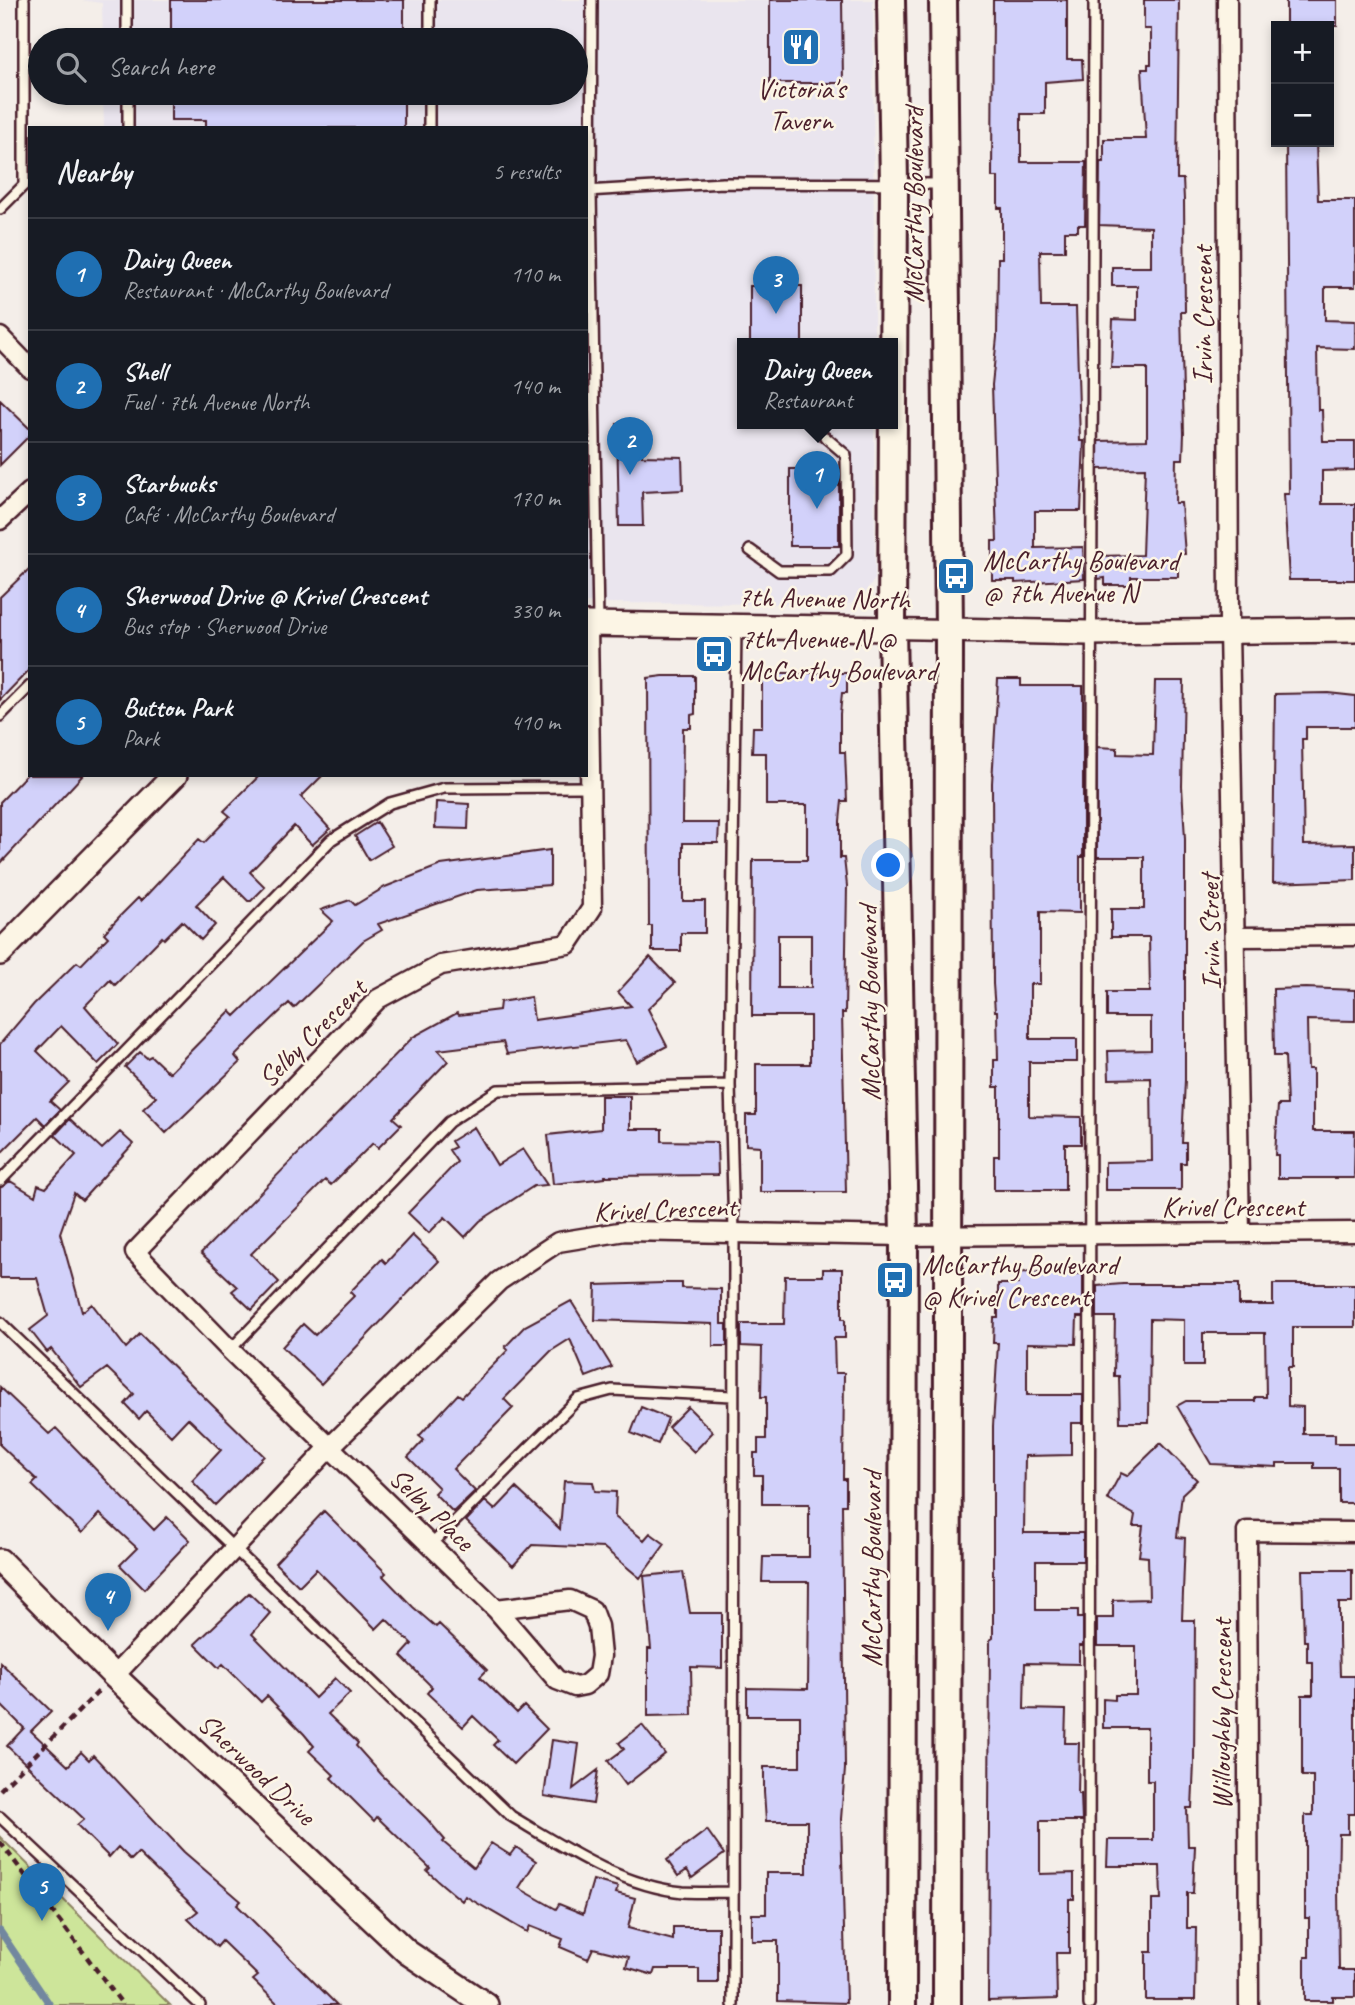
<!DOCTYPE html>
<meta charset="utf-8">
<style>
body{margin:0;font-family:Caveat,sans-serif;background:#242831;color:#f1f3f6}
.controls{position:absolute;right:21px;top:21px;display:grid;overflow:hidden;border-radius:0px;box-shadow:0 4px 10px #0003}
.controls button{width:63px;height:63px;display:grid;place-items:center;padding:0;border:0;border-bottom:2px solid #363941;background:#171b24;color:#f1f3f6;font:35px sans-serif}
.you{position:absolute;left:889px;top:866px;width:24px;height:24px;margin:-18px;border:5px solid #fff;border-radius:50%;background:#1a73e8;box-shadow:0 0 0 10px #1a73e833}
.badge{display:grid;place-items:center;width:46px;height:46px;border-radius:50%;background:#1f6fb2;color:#fff;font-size:23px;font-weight:700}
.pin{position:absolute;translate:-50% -58px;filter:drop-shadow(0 2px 4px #0008)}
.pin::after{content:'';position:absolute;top:37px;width:24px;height:21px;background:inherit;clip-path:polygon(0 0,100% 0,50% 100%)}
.popup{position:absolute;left:737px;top:338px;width:161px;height:91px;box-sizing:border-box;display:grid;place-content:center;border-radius:0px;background:#171b24;filter:drop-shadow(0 2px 5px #0005);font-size:23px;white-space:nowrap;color:#9ea1a6}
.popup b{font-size:26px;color:#f1f3f6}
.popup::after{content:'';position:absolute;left:50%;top:100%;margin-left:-14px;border:14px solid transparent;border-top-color:#171b24}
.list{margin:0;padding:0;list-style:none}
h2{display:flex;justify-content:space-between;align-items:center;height:91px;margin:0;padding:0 28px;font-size:30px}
h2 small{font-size:23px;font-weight:400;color:#9ea1a6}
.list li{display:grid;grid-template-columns:46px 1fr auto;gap:21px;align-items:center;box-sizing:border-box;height:112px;padding:0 28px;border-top:2px solid #363941}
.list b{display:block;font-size:26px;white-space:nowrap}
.list p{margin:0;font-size:23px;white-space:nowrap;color:#9ea1a6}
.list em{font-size:23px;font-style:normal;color:#9ea1a6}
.icon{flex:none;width:38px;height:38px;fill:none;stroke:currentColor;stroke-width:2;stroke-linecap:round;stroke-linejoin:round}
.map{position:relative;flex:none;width:1355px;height:2005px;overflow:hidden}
.search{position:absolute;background:#171b24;box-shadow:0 4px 10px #0003;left:28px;top:28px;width:560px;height:77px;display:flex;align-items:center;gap:18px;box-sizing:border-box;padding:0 24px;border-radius:38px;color:#9ea1a6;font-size:26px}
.panel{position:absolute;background:#171b24;box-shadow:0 4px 10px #0003;left:28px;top:126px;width:560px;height:651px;border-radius:0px}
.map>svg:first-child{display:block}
.built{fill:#eae5ee}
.green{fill:#cde59a;stroke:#8c8262;stroke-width:2}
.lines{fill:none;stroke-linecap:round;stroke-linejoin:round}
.stream{stroke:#72879f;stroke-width:7}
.building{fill:#d2d1fa;stroke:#4a1f2b;stroke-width:2;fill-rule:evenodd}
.service-casing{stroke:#4a1f2b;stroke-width:14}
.minor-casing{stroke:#4a1f2b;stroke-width:23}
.tertiary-casing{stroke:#4a1f2b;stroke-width:28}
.secondary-casing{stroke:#4a1f2b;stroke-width:32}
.path{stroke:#4a1f2b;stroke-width:4.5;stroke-dasharray:7 5;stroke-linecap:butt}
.service{stroke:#fcf5e5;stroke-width:9}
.minor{stroke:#fcf5e5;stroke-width:18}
.tertiary{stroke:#fcf5e5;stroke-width:23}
.secondary{stroke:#fcf5e5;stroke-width:26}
.labels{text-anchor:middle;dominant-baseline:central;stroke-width:5;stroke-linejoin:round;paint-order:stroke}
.poi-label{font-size:28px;fill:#4a1f2b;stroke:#fcf5e5;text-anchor:start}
.street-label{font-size:28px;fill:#4a1f2b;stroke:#fcf5e5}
</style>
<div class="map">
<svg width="1355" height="2005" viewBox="0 0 1355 2005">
<rect width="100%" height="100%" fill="#f4eee9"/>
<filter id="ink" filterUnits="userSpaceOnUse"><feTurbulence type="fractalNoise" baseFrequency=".0143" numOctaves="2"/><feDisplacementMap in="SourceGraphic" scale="14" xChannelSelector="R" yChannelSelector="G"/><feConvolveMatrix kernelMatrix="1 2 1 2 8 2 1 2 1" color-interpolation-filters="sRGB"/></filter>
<g filter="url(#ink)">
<!-- built -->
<path class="built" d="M81 0H873L874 343H742V423H874L875 579 863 596 849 604 586 603V128H104L103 93H576V40H103L102 3Z"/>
<!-- green -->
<path class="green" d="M0 1837 170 2005H0Z"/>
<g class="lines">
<!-- stream -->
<path class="stream" d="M0 1931 50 2005"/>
</g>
<!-- building -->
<path class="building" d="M171 0H404V40H171Z
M770 0H842L843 83H770Z
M993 0H1067V59H1082L1083 79 1045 82V114H1021V162H1086L1085 225H1078V231H1065V251H1040L1041 307H1076L1080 441H1084L1081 511H1035V548L1083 547 1084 579 1015 583V580H992V541H997L992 385 997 337 998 258H1002V208H998V177H992Z
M1144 0H1179L1177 179H1183L1184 200 1185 312H1181L1184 434 1183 459H1176L1175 503H1181L1185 554H1178V577H1131V585H1105V578L1098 579V556L1142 555 1145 468 1098 469V441L1147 440V368H1111L1113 319 1137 320V286H1112V267H1151V227L1099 225 1100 162H1104V139H1146L1142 69H1148V64H1151V29H1144Z
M1286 0H1337V26H1286Z
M171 93H404V128H206V120H171Z
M1286 142H1316L1318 200H1355V287H1325V320L1355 321V349L1317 348 1318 410H1322L1323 441H1355V470L1322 471V504H1355V580H1289L1284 494H1289Z
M750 286H802V343H750Z
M0 400 30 429V435L0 465Z
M617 424H641L642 456 682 457 683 490 642 492 643 526H619Z
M790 469H839V546H790Z
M30 568V669L0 700V597Z
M762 673H847V693H842L840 714V752H845L847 801H842L840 821V858H844L847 886 845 1013H842L846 1192H760V1146L746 1145V1115H756V1064H810V1016H752L753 860H807V805H766V753H752L753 727H762ZM778 935H811V988H778Z
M663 676H695V714L691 715V728H683L682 823H719L718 843H683V901H705V933H681V951H652V926H649L648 678Z
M998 679H1021V686H1083V857H1080V913L1040 912V984H1030V1039H1077V1062H1029V1116L1081 1117V1144H1065V1190H994V1156H999V1087H994V1060H998L997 1011H995L993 984 992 783Z
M1155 681H1184L1182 786 1185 839V1080L1182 1143H1186V1163H1181V1190H1105V1162L1152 1161 1151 1078 1109 1079 1108 1051 1151 1050V1017H1107V992H1150L1149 937H1111V909H1144V857H1097V747L1117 748V754L1153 755Z
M1328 693 1355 696V727H1306V739H1302L1304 845 1355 844V880L1273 883 1275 694Z
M30 771V775H83L0 864V802Z
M260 775H323L301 797 330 829 312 845 294 826 250 872 265 887 251 901H248L224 877 196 905 215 925 201 940 182 921 164 939 162 937 115 985 110 980 85 1006 118 1044 98 1064 61 1026 37 1051 69 1082 50 1101 60 1110 45 1125 37 1117 0 1154V1044L34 1004 77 962 81 965 108 937 104 933 119 917 138 898 141 901 199 839 204 843 230 816 224 811Z
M436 802 469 804 468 829 435 828Z
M377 822 392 846 369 860 355 836Z
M550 850V885L477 890 378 924 382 930 363 941 294 1008 289 1003 263 1028 235 1056 240 1062 166 1133 143 1109 156 1097 125 1067 140 1052 147 1058 151 1056 169 1073 230 1011 235 1016 333 921 321 910 350 900 355 905 385 887 441 865Z
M650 957 675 983 648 1009 667 1046 637 1062 626 1040 507 1054 503 1042 438 1050 448 1061 393 1118 401 1125 378 1148 373 1143 331 1185 325 1180 251 1254 279 1282 252 1310 232 1291 237 1287 201 1253 413 1037 457 1013 459 1015 499 1010 500 1002 531 997 534 1020 631 1006 618 992Z
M1306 988 1355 990V1021L1307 1020 1308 1069H1313V1131H1355L1354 1178H1278V1155H1275L1278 1105H1287L1285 1056H1274L1273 989Z
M601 1096H630V1129H662V1141L717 1142 718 1175 605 1176V1178L553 1184 548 1135 601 1129Z
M70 1119 102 1149 120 1132 133 1144 82 1200 74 1193 60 1233 82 1312 92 1304 126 1348 140 1334 264 1456 215 1505 192 1481 221 1450 188 1418 171 1436 146 1411 139 1419 125 1404 134 1394 107 1368 81 1387 51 1349 47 1352 30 1330 48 1316 37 1278H0V1188L10 1181 35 1196 38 1185 46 1188 76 1155 55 1135Z
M474 1127 497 1165 523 1149 547 1185 534 1186 480 1221 465 1237 445 1217 429 1233 408 1213 457 1162 449 1150 455 1147 451 1141Z
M412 1235 439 1261 321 1384 282 1347 303 1324 315 1335 354 1296 350 1292 382 1259 386 1263Z
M823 1269H842V1319H845V1338H834L835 1373H844L843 1479H846V1505H842L845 1769 841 1819 846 2003 778 2001V1941H752V1914H766V1873H807V1821H766L764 1792V1767H800V1716H747V1688L808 1689 809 1582H762L763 1557H809V1504H762V1475H754V1453H758V1439H766V1397H761L762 1347 741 1346V1324H784L785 1276H823Z
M1018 1272 1083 1274V1317H1077L1076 1344 1027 1343V1395H1083V1423H1071V1455L1025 1456 1024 1533H1083V1561H1036V1610H1078V1618H1083V1646H1079V1664L1025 1663 1024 1709 1066 1710 1065 1743H1079L1078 1794H1081L1082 1821H1040V1874L1074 1873V1899H1069V1953H1056L1057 1999 988 2001 990 1640 993 1638V1426L998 1343H993L994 1318H998V1284H1018Z
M663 1283H682V1288L721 1289V1324H727V1346H713V1324L595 1320 596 1285Z
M1123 1284H1239V1305H1273V1284H1355V1327H1293V1367H1288V1406L1303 1407V1434H1335V1443H1355V1503H1339V1468H1314V1463H1277V1467L1211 1464 1177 1406 1186 1401H1255V1397H1266L1265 1333H1203V1366H1184V1320L1150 1319 1149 1422H1120L1119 1376H1114L1115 1317H1097V1286Z
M571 1301 612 1367 586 1377 570 1339 551 1351 504 1399 513 1408 453 1469 475 1491 453 1512 434 1493 439 1488 408 1457 424 1440 419 1436 458 1394 462 1397 508 1350 505 1347 525 1326Z
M0 1387 49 1434 56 1428 154 1530 167 1517 190 1540 144 1589 120 1565 137 1548 100 1514 82 1533 32 1485 37 1480 0 1445Z
M641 1407 668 1418 658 1444 631 1433Z
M688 1407 713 1432 694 1452 668 1427Z
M1161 1443 1197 1480 1182 1494 1177 1537 1185 1538 1182 1620H1195L1194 1763 1192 1808H1187L1188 1846H1195L1193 1893H1187V1928H1196L1195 2000H1146V1952H1152V1900H1161L1160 1866H1107L1108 1840H1153V1781H1147V1728H1103V1699L1115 1700V1695H1136V1646H1097V1618H1113V1600L1149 1599 1148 1557 1139 1556 1143 1526H1133L1135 1515 1107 1499 1121 1473 1127 1476Z
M564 1481 593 1482 595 1491 616 1492 615 1517 644 1540 650 1533 665 1544 640 1578 604 1548 532 1545 513 1566 466 1521 485 1501 495 1510 516 1488 560 1529Z
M324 1511 386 1573 383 1576 413 1607 436 1627 439 1624 487 1670 480 1677 517 1713 524 1706 547 1729 513 1764 493 1745 498 1740 473 1716 463 1727 427 1693 432 1687 401 1656 412 1644 386 1619 376 1629 316 1569 299 1586 275 1563Z
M1302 1570H1352V1603H1339V1638L1340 1676H1355V1814H1348V1834H1339L1338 1888 1339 1970H1355V1997H1333V2001H1305V1957H1309V1918H1305V1815H1313V1776H1302V1695H1313V1662H1307V1641H1304Z
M683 1572 690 1613H722V1668L691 1667 692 1715 648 1716V1649H651L644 1576Z
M249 1593 270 1613 252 1634 315 1698 335 1678 350 1693 328 1714 358 1743 356 1746 382 1775 427 1819 445 1840 443 1842 474 1868 491 1843 510 1855 516 1847 536 1861 519 1888 556 1909 559 1904 583 1914 593 1880 618 1887 616 1893 635 1898 628 1928 673 1940V1927H718V1983H699V1969H655L653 1975 626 1967 629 1957 593 1948 588 1959 560 1947 563 1939 530 1926 527 1932 465 1896 462 1901 443 1885 427 1871 430 1868 377 1817 374 1821 331 1778 334 1775 309 1751 314 1746 304 1734 267 1696 261 1702 223 1664 219 1668 195 1644Z
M0 1662 51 1711 31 1731 68 1766 81 1752 89 1760 93 1755 184 1852 241 1901 237 1905 337 2005H279L253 1980 258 1976 222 1941 217 1947 188 1919 198 1911 138 1853 131 1860 118 1847 109 1857 77 1825 84 1819 7 1746 24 1728 0 1704Z
M642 1725 665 1754 626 1785 608 1761 624 1749 619 1743Z
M552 1740 579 1744 573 1789 598 1770 593 1804 544 1796Z
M707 1830 724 1854 692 1878 687 1870 678 1876 667 1860Z"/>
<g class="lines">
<defs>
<path id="service" d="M127 0V40
M592 0 591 191 598 623
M430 40V0
M128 93V128
M429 128V93
M586 191 723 183 943 184
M0 209 24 185V0
M750 550 779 571H831L847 555 846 455 825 437
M0 716 30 686
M0 1181 331 840 390 803 444 788 590 787
M0 1322 511 1816C563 1847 621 1886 683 1892 699 1893 716 1892 732 1892
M230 1350 449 1122 498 1090 730 1085
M431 1545 578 1399 612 1390 732 1396
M0 1817 200 2005
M733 2005 734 1233 730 1085 736 628
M1089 2005C1091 1337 1088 668 1094 0"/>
<path id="minor" d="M1227 0 1229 630 1240 1233
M0 337 30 368
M0 520 30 492
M892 629 949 630
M1237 937 1355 936
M496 1609 570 1600 592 1610 598 1626 601 1656 598 1674 585 1685 575 1687 557 1680 496 1609 230 1350 135 1252 378 999 441 965 568 944 592 908 588 624
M114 1676 330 1447 499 1281 558 1242 625 1231 904 1236 1355 1232
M1249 2005 1247 1531 1355 1532"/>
<path id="tertiary" d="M586 624 892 629
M949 630 1088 633 1355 630
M0 953 175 775
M0 1561 114 1676 407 1952 486 2005"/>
<path id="secondary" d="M891 0 894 184 892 629 904 1236 902 2005
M943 0 949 630 947 2005"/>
</defs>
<!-- service casing -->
<use href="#service" class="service-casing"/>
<!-- minor casing -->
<use href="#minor" class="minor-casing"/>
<!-- tertiary casing -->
<use href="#tertiary" class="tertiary-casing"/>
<!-- secondary casing -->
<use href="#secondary" class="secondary-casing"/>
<!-- path -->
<path class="path" d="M0 1790 99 1691
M0 1842 123 2005"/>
<!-- service -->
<use href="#service" class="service"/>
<!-- minor -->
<use href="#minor" class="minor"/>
<!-- tertiary -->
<use href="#tertiary" class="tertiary"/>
<!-- secondary -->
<use href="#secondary" class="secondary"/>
</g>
</g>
<!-- icons -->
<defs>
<symbol id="restaurant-square" viewBox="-11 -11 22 22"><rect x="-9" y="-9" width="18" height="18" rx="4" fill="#1f6fb2" stroke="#fcf5e5"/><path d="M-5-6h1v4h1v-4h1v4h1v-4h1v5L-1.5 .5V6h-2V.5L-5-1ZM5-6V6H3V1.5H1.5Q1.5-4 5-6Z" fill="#fff"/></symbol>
<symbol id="bus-square" viewBox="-11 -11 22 22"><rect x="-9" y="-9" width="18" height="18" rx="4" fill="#1f6fb2" stroke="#fcf5e5"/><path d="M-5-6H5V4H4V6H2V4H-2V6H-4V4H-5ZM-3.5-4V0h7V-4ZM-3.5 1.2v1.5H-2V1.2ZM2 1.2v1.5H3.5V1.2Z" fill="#fff"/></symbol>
</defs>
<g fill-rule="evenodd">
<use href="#restaurant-square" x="779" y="25" width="44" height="44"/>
<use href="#bus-square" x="934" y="554" width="44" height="44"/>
<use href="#bus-square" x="692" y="632" width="44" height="44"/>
<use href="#bus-square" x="873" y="1258" width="44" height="44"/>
</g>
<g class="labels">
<!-- poi labels -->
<g class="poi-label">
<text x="801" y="88" text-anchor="middle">Victoria's<tspan x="801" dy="32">Tavern</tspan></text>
<text x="983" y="560">McCarthy Boulevard<tspan x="983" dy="32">@ 7th Avenue N</tspan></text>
<text x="741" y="638">7th Avenue N @<tspan x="741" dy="32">McCarthy Boulevard</tspan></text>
<text x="922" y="1264">McCarthy Boulevard<tspan x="922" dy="32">@ Krivel Crescent</tspan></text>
</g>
<!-- street labels -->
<g class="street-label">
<text transform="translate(913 205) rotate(-90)">McCarthy Boulevard</text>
<text transform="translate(1202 315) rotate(-90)">Irvin Crescent</text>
<text transform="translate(824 598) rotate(1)">7th Avenue North</text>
<text transform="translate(1210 932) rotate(-91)">Irvin Street</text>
<text transform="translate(869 1003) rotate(-91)">McCarthy Boulevard</text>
<text transform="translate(312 1033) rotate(-45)">Selby Crescent</text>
<text x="1233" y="1206">Krivel Crescent</text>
<text transform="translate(665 1209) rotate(-2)">Krivel Crescent</text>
<text transform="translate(432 1509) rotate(44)">Selby Place</text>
<text transform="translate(871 1569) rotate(-90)">McCarthy Boulevard</text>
<text transform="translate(1221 1714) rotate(-90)">Willoughby Crescent</text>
<text transform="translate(257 1769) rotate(43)">Sherwood Drive</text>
</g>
</g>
</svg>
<div class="controls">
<button>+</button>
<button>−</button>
</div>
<div class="you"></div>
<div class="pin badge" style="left:817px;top:509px">1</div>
<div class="popup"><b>Dairy Queen</b>Restaurant</div>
<div class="pin badge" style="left:630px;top:475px">2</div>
<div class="pin badge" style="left:776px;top:314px">3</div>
<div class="pin badge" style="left:108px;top:1631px">4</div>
<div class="pin badge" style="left:42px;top:1921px">5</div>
<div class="search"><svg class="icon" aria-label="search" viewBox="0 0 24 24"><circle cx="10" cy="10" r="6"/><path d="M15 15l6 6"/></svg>Search here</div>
<section class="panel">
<h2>Nearby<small>5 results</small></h2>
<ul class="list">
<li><span class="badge">1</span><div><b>Dairy Queen</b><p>Restaurant · McCarthy Boulevard</p></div><em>110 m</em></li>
<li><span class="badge">2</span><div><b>Shell</b><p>Fuel · 7th Avenue North</p></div><em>140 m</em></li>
<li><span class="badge">3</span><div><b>Starbucks</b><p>Café · McCarthy Boulevard</p></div><em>170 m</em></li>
<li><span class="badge">4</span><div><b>Sherwood Drive @ Krivel Crescent</b><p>Bus stop · Sherwood Drive</p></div><em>330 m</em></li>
<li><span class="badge">5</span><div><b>Button Park</b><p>Park</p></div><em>410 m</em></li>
</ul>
</section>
</div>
